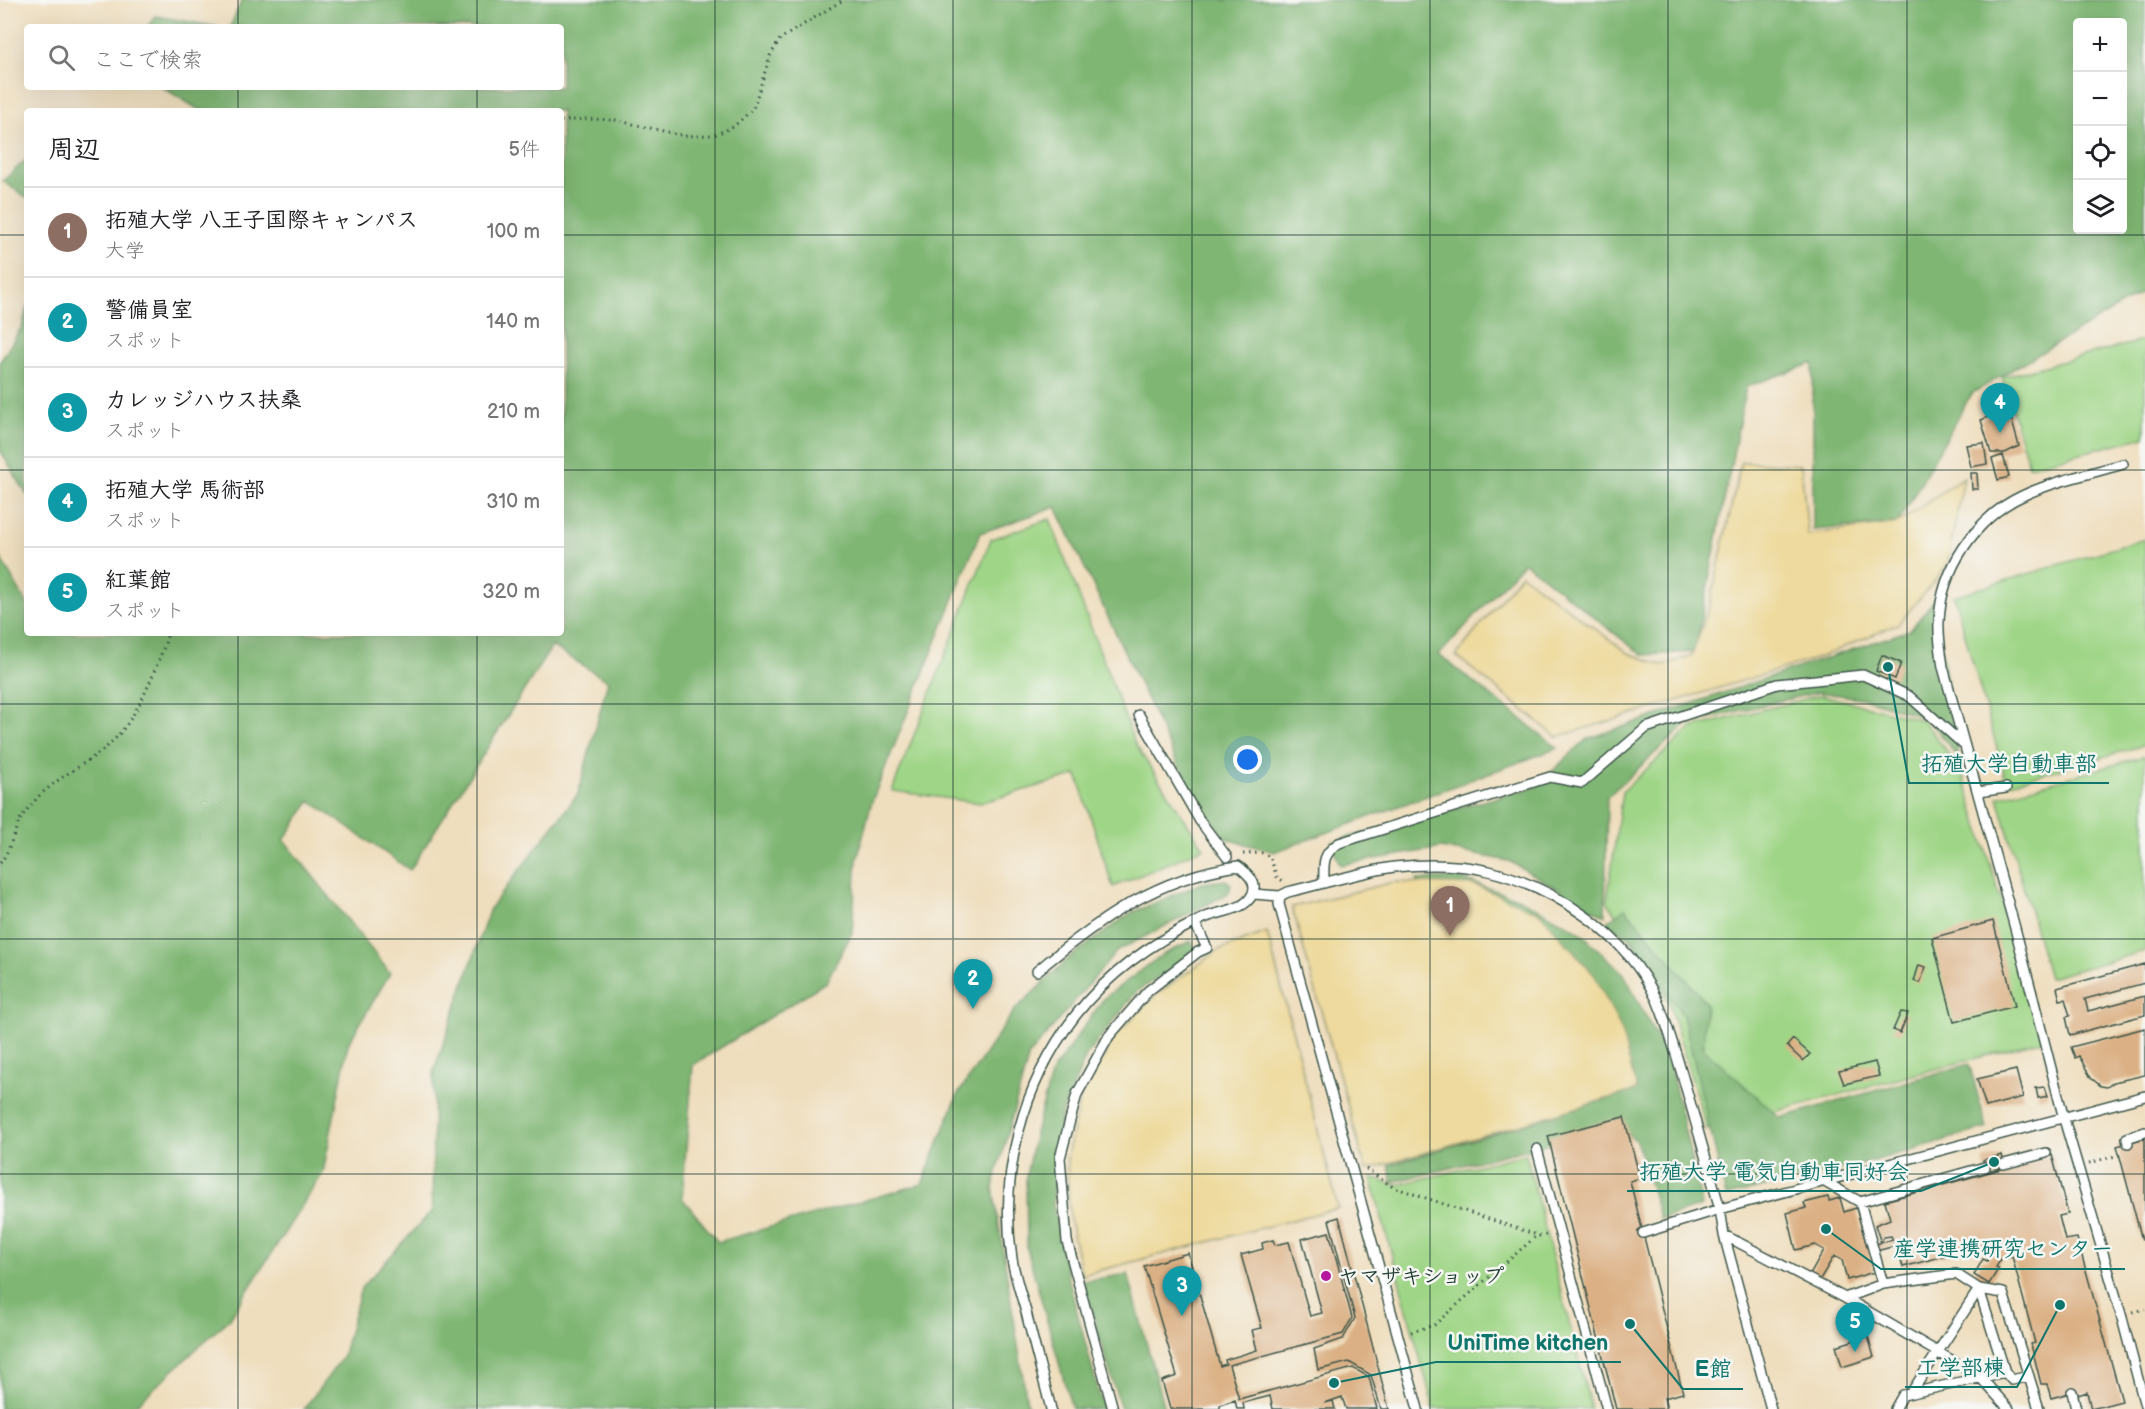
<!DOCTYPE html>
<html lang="ja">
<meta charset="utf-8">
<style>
body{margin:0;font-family:"Balsamiq Sans","Klee One",sans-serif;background:#f2f2f2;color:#202124}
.controls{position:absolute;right:18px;top:18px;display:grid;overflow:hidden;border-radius:6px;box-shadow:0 6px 24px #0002}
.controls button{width:54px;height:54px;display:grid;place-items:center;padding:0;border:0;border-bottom:2px solid #e0e0e0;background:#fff;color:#202124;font:30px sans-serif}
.you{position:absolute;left:1248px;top:760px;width:21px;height:21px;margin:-15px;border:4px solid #fff;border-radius:50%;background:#1a73e8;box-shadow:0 0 0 9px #1a73e833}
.badge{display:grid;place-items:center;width:39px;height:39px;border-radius:50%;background:#d93025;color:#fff;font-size:20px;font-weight:700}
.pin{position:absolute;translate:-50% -50px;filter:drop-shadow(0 2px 3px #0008)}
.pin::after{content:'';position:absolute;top:32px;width:21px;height:18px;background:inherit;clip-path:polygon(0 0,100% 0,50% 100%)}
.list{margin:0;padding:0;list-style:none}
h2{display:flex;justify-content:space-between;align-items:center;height:78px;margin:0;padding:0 24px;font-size:26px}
h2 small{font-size:20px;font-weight:400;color:#757577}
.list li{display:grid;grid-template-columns:39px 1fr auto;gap:18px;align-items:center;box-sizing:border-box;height:90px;padding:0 24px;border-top:2px solid #e0e0e0}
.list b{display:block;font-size:22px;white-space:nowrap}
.list p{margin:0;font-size:20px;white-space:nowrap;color:#757577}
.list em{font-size:20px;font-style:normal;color:#757577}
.icon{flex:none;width:33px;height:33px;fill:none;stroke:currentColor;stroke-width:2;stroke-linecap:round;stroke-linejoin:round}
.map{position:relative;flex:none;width:2145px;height:1409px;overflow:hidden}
.search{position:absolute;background:#fff;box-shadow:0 6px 24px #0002;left:24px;top:24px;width:540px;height:66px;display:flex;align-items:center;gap:15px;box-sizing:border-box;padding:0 21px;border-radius:6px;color:#757577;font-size:22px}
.panel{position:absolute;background:#fff;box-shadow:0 6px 24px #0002;left:24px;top:108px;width:540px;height:528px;border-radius:6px}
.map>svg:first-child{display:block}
.green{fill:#9fd586;stroke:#5f895d;stroke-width:1.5}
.forest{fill:#7fb673;stroke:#4f7a54;stroke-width:1.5;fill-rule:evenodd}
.sand{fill:#eeda9e;stroke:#868c69;stroke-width:1.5}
.building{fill:#dbb084}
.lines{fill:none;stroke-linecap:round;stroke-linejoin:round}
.service-casing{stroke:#3e5549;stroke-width:12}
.path{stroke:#3e5549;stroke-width:3;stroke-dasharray:1.5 4.5;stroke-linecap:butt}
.service{stroke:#fff;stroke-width:9}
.grid{fill:none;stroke:#1f3d34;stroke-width:1.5;stroke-opacity:0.55}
.poi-dot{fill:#b5179e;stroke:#f6f6f2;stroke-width:2}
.labels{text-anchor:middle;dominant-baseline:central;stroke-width:5;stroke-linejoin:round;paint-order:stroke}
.poi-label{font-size:21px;font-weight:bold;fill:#1f3d34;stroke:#f6f6f2;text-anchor:start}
.leader{fill:none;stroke:#0f766e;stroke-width:2}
.callout-dot{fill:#0f766e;stroke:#f6f6f2;stroke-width:2}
.callout-label{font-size:22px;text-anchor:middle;font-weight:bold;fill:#0f766e;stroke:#f6f6f2;stroke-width:5;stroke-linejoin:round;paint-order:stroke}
</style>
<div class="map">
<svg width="2145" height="1409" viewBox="0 0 2145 1409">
<rect width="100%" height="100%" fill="#f6f6f2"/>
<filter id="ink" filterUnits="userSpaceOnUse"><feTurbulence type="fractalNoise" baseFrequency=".0167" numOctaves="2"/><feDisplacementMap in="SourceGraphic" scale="12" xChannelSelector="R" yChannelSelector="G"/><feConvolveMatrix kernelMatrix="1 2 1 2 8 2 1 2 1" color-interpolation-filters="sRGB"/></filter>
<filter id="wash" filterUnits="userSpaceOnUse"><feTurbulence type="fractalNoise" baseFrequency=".008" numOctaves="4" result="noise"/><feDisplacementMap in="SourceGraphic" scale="24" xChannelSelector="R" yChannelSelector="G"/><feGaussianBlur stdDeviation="1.35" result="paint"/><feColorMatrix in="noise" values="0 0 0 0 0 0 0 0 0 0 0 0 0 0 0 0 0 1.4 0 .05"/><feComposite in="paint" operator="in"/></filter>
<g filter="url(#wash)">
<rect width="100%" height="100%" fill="#efdebe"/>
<!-- green -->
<path class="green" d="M2145 340V437L2029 466 2002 377Z
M1050 519 1135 744 1204 848 1113 887 1077 775 980 803 892 791 991 539Z
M2145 539V745L2007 784 1954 596Z
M1821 695 1923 720 1962 772 2044 1040 1707 1130 1668 1000 1607 901 1622 792 1691 728Z
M2145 756V951L2049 978 1998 797Z
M1526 1154 1591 1409H1434L1371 1178 1397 1185Z"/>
<!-- forest -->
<path class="forest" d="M242 0H2145V291L1971 394 1898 523 1813 530V363L1746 387 1695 652 1642 655 1524 562 1439 655 1558 748 1274 852 1224 838 1187 784 1056 507 980 533 872 801 857 860 852 933 826 982 693 1065 682 1198 718 1242 922 1184 958 1094 1014 1011 1069 958 1131 913 1202 883 1226 880 1231 884 1229 893 1117 951 1029 1055 993 1187 1028 1409H304L342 1358 361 1288 432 1211 434 1071 490 908 578 794 608 681 552 646 410 870 310 801 284 840 390 973 348 1044 323 1173 230 1318 138 1403 126 1409H0V557L27 604V633H561V111H201L162 87H561V27H230ZM2078 22H2122V230H2078Z
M156 16 218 27H147Z
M27 159V198L3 181Z
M27 305V495L0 450V362L23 325Z
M1934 600 1959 759 1928 718 1866 699 1819 692 1688 723 1607 797 1605 916 1509 861 1441 848 1340 865 1331 842 1535 787 1587 739 1910 630Z
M1458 878 1520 899 1579 931 1624 974 1669 1061 1702 1206 1660 1219 1637 1142 1620 1127 1392 1182 1389 1165 1637 1090 1418 893 1417 880Z
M1625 908 1706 1003 1703 1048 1780 1118 1969 1064 1987 1128 1873 1161 1726 1196 1683 1016 1633 940 1606 923Z
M1191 941 1196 952 1136 992 1086 1056 1061 1116 1053 1205 1071 1289 1103 1409H1072L1027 1249 1026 1176 1034 1137 1052 1072 1104 998 1162 955Z
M1128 1274 1164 1409H1121L1083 1281Z"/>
<!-- sand -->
<path class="sand" d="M1741 462 1801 465 1808 535 1898 523 1964 477 1947 566 1898 624 1821 657 1557 737 1456 656 1521 574 1628 653 1664 666 1692 655 1710 605Z
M1394 882 1475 885 1540 913 1595 976 1620 1027 1637 1090 1366 1170 1292 907Z
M1267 932 1338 1208 1082 1275 1070 1220 1067 1157 1080 1099 1117 1034 1156 995 1219 950Z"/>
<g id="blocks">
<!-- building -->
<path class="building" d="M1995 414H2010L2019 446 2005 453H1991L1981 420Z
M1984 443 1987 464 1971 467 1966 445Z
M2003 455 2009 477 1998 480 1992 459Z
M1971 473H1977L1978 489H1972Z
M1882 655 1901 663 1895 679 1876 671Z
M1993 921 2015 1006 1954 1022 1932 938Z
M2145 964V983L2085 999 2088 1011 2145 996V1015L2070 1035 2066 1017 2070 1016 2065 999 2060 1000 2057 988Z
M1919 965 1926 967 1920 983 1914 981Z
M1901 1012 1908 1013 1900 1033 1893 1030Z
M2145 1028V1075L2114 1082 2107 1087 2101 1086 2091 1078 2079 1056 2075 1058 2071 1047Z
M1793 1039 1810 1054 1803 1061 1787 1046Z
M1875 1062 1879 1076 1844 1084 1839 1071Z
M2016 1070 2023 1097 1986 1107 1977 1079Z
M2045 1087 2048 1096 2038 1098 2036 1088Z
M1624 1117 1640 1178 1630 1181 1683 1393 1664 1398 1667 1409H1616L1548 1136Z
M2145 1138V1240H2142L2117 1146Z
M2002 1155 2005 1167 1986 1171 1983 1160Z
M2052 1155 2068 1214 2059 1216 2065 1240 2077 1238 2122 1401 2091 1409 2087 1392 2078 1395 2077 1391 2051 1398 2047 1384H2041L2031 1344 2035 1343 2012 1256 2001 1259 1996 1267 1999 1268 1989 1284 1974 1275 1983 1259 1987 1261 1991 1253 1988 1244 1903 1267 1896 1244H1894L1895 1246 1869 1253 1874 1272 1847 1280 1842 1260 1834 1256 1819 1281 1810 1275 1824 1250 1815 1245 1796 1250 1787 1213 1806 1208 1804 1203 1828 1197 1829 1201 1840 1198 1844 1212 1856 1208 1867 1246 1893 1240 1891 1236 1884 1237 1881 1243 1875 1225 1890 1219 1885 1201Z
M1339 1217 1389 1409H1381L1371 1375 1349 1362 1318 1370 1314 1349 1343 1339 1355 1318 1329 1220Z
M1329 1232 1352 1318 1343 1334 1229 1365 1239 1399 1353 1368 1369 1377 1377 1409H1346L1342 1397 1325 1403 1333 1401 1335 1409H1273L1270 1396 1243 1403 1244 1409H1237L1235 1400 1220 1405V1409H1170L1162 1381 1177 1376 1144 1266 1188 1253 1220 1366 1226 1364 1225 1360 1257 1350 1252 1330 1262 1328 1241 1255 1263 1249 1262 1243 1273 1240 1275 1245 1289 1242 1310 1316 1322 1313 1302 1239Z
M1868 1336 1874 1357 1842 1367 1836 1346Z"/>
</g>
</g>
<g filter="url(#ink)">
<use href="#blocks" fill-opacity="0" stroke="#3e5549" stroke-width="1.5"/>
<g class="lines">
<defs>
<path id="service" d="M2123 464C2090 474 2053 481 2022 496 1975 518 1941 570 1939 621 1938 636 1941 652 1943 667L2015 928 2064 1119 2122 1318 2145 1406
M1139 715 1200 821 1227 857
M1978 792 2006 788
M1324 883C1324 864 1321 855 1339 843L1550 777 1582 783 1646 728 1777 684 1863 675 1909 696 1965 746
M1254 894 1280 896
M1037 971C1098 920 1157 877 1238 866 1247 873 1259 883 1252 895 1244 911 1219 911 1204 918 1154 941 1109 972 1075 1016 1022 1085 999 1173 1012 1259 1015 1277 1021 1295 1026 1312 1034 1345 1043 1377 1051 1409
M2128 1143 2127 1138 2145 1132
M1537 1149 1607 1409
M2004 1164 2046 1153
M1825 1182 1860 1202 1883 1284 1956 1274 1979 1289 2003 1293 2039 1409
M1860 1202 1985 1167
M1643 1233 1720 1209 2145 1096
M1724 1235 1845 1298 1980 1377 2009 1409
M1979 1289 2005 1372 2012 1380 2029 1376
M1845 1298 1883 1284
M2072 1392 2076 1409
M1911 1393 1979 1289
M1113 1409 1067 1241 1060 1158 1077 1094 1109 1036 1148 991 1198 952 1207 948 1195 923
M1418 1409 1279 904 1280 896 1288 892C1322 884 1360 872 1394 867 1425 864 1459 864 1489 871 1557 888 1627 935 1657 1000 1670 1031 1679 1063 1688 1095 1699 1133 1709 1171 1720 1209L1724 1235 1771 1409
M1895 1409 1903 1395 2005 1372"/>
</defs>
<!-- service casing -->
<use href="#service" class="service-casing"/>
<!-- path -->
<path class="path" d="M561 121 587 119 615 120 685 136 714 135 733 127 753 109 770 56 780 39 843 0
M1243 854 1262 853 1270 857 1277 877 1283 881
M0 863C11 850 13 832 21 818 26 810 33 803 39 796 57 779 79 767 99 753 135 726 149 685 165 644L168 633
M2089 1163 2119 1155
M1366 1169 1393 1187 1540 1236 1547 1235
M2133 1312 2145 1309
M1411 1332 1434 1325 1534 1238 1538 1236"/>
<!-- service -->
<use href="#service" class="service"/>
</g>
</g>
<!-- grid -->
<path class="grid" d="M238 0V27M477 0V27M715 0V1409M953 0V1409M1192 0V1409M1430 0V1409M1668 0V1409M1907 0V1409M238 87V111M477 87V111M0 235H27M561 235H2145M0 470H27M561 470H2145M238 633V1409M477 633V1409M0 704H2145M0 939H2145M0 1174H2145"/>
<!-- markers -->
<circle class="poi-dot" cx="1326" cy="1276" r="6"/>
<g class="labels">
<!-- poi labels -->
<g class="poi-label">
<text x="1338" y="1276">ヤマザキショップ</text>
</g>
</g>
<!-- callouts -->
<path class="leader" d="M1888 667L1909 783H2109M1994 1162L1921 1191H1627M1826 1229L1881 1269H2125M1334 1383L1436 1362H1621M2060 1305L2017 1387H1905M1630 1324L1683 1389H1743"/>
<g class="callout-dot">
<circle cx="1888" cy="667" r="6"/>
<circle cx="1994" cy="1162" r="6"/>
<circle cx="1826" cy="1229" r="6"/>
<circle cx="1334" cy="1383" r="6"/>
<circle cx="2060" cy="1305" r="6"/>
<circle cx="1630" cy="1324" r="6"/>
</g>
<g class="callout-label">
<text x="2009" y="771">拓殖大学自動車部</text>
<text x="1774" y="1179">拓殖大学 電気自動車同好会</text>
<text x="2003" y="1256">産学連携研究センター</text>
<text x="1528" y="1350">UniTime kitchen</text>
<text x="1961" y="1375">工学部棟</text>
<text x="1713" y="1376">E館</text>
</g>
</svg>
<div class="controls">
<button>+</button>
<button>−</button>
<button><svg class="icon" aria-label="locate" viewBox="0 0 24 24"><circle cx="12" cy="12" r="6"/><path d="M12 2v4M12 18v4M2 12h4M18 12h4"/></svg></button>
<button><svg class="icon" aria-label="layers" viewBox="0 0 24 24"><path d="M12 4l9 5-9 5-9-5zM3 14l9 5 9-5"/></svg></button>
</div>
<div class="you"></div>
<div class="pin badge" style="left:1450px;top:936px;background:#8d6e63">1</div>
<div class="pin badge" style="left:973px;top:1009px;background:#0f9aa8">2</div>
<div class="pin badge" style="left:1182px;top:1316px;background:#0f9aa8">3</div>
<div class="pin badge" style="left:2000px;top:433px;background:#0f9aa8">4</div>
<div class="pin badge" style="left:1855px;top:1352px;background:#0f9aa8">5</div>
<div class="search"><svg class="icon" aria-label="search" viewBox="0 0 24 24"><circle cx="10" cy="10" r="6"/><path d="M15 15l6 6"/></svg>ここで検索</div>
<section class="panel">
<h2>周辺<small>5件</small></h2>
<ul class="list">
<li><span class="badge" style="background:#8d6e63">1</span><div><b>拓殖大学 八王子国際キャンパス</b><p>大学</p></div><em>100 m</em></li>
<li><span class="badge" style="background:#0f9aa8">2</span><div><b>警備員室</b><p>スポット</p></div><em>140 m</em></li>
<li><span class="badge" style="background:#0f9aa8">3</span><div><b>カレッジハウス扶桑</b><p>スポット</p></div><em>210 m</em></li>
<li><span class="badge" style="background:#0f9aa8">4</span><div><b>拓殖大学 馬術部</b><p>スポット</p></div><em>310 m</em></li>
<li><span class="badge" style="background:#0f9aa8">5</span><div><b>紅葉館</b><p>スポット</p></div><em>320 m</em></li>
</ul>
</section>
</div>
